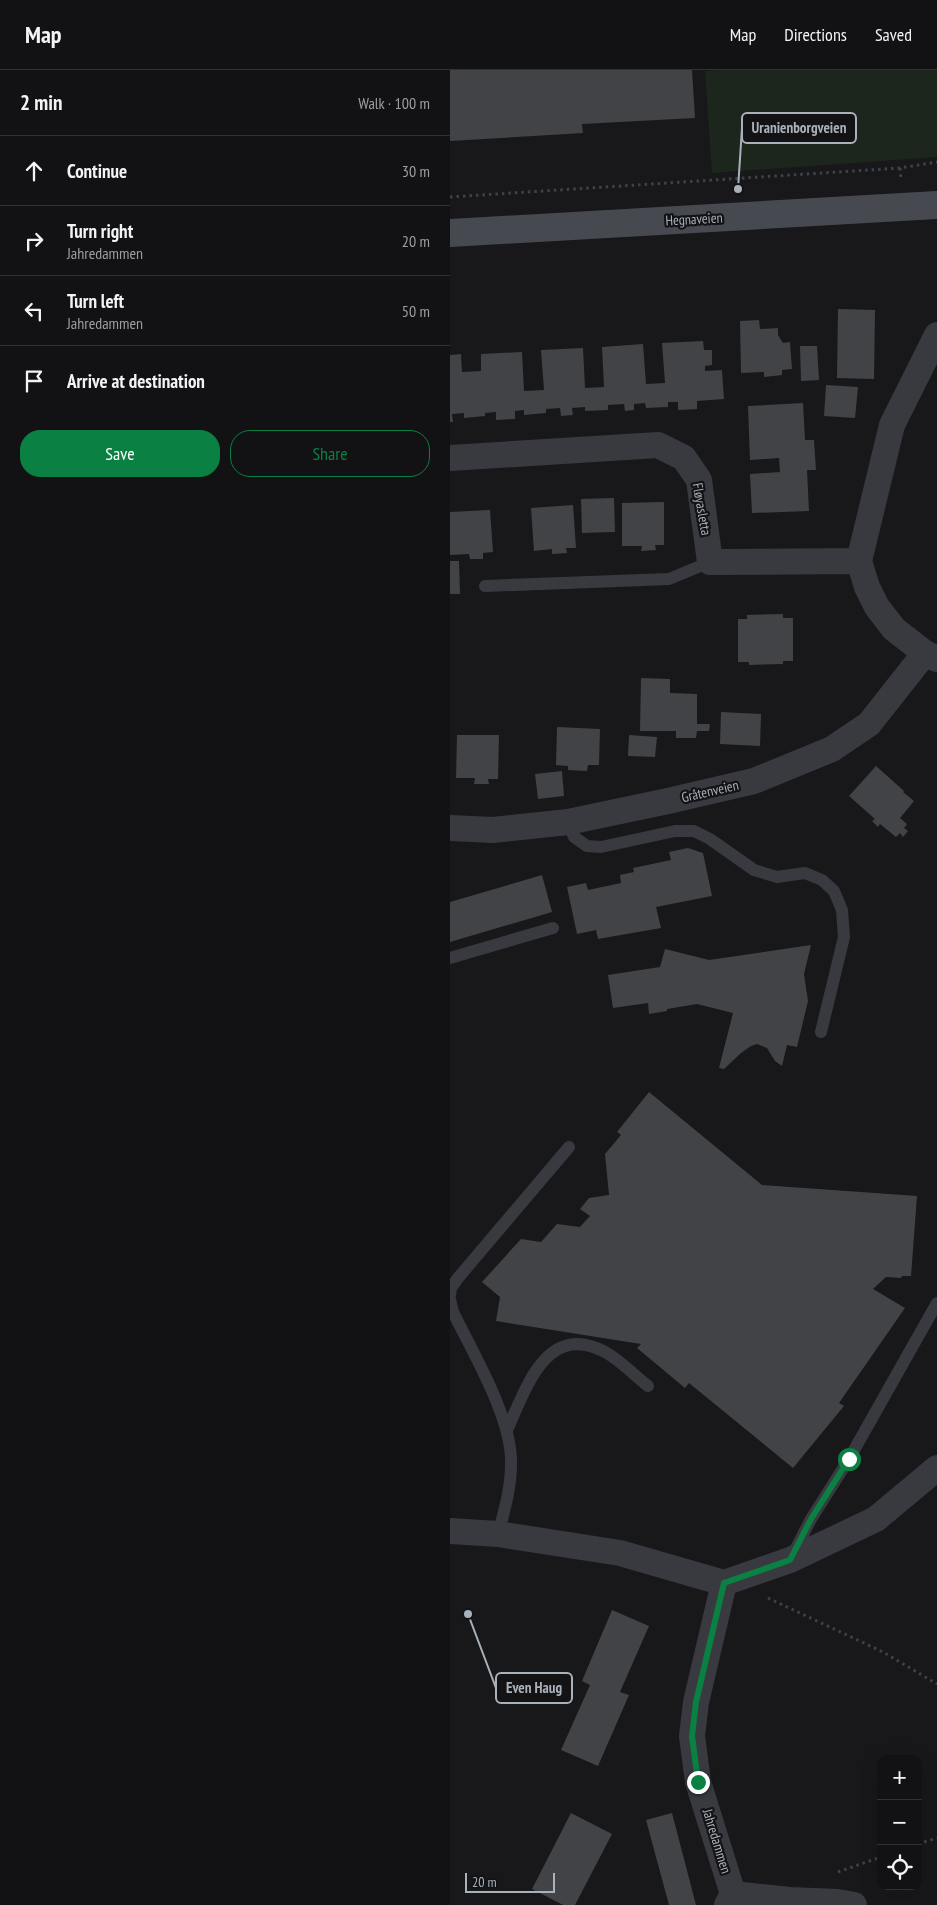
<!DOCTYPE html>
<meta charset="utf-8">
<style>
body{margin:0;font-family:"PT Sans Narrow",sans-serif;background:#1b1b1d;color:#f1f3f6}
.controls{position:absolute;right:15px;bottom:15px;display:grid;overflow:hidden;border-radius:10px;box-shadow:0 5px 20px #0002}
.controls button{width:45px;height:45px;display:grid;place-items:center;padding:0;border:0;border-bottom:1px solid #313234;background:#121214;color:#f1f3f6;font:25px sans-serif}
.scale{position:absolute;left:15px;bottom:12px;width:90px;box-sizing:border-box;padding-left:5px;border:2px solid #a9b1bb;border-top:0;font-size:14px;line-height:18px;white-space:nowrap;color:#a9b1bb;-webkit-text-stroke:4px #131315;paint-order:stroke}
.stop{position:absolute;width:15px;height:15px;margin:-11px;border:4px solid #0b8043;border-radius:50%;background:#fff}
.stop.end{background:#0b8043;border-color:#fff;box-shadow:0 1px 5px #0008}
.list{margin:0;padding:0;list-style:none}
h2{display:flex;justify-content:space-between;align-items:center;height:65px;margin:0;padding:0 20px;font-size:21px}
h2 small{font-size:16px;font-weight:400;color:#9c9ea0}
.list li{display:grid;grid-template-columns:32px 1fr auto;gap:15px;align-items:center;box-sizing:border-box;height:70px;padding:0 20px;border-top:1px solid #313234}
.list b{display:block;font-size:19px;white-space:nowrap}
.list p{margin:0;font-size:16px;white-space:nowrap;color:#9c9ea0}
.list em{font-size:16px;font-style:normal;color:#9c9ea0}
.actions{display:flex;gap:10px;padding:15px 20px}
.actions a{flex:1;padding:11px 0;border:1px solid #0b8043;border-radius:20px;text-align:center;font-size:18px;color:#0b8043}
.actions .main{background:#0b8043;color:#fff}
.icon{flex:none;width:28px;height:28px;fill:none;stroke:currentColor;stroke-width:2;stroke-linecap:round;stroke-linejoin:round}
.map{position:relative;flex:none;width:487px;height:1835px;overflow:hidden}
header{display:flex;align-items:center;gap:30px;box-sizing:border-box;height:70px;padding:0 25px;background:#121214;border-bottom:1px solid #313234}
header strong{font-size:24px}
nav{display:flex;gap:28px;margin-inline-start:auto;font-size:18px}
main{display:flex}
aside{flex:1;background:#121214}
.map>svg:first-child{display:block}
.green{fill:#1d261d}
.building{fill:#424347}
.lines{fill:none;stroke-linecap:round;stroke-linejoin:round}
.path{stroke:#3e4247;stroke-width:3;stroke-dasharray:2.5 4;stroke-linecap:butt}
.service{stroke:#383a40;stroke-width:12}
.minor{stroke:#383a40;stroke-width:26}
.secondary{stroke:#464a50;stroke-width:28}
.route{stroke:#0b8043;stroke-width:6}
.labels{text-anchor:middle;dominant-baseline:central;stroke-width:4.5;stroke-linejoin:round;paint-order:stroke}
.street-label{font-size:14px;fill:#a9b1bb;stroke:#131315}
.leader{fill:none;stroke:#a9b1bb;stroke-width:2}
.callout-dot{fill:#a9b1bb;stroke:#131315;stroke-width:2}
.callout{fill:#131315;stroke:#a9b1bb;stroke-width:2}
.callout-label{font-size:15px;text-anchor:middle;font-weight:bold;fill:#a9b1bb}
</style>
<header>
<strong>Map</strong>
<nav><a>Map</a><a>Directions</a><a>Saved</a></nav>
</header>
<main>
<aside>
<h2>2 min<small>Walk · 100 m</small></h2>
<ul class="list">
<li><svg class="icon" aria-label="ahead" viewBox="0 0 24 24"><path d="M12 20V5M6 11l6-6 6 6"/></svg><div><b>Continue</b></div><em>30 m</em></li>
<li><svg class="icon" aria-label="right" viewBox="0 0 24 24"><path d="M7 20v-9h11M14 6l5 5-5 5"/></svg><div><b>Turn right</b><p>Jahredammen</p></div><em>20 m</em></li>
<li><svg class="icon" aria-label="left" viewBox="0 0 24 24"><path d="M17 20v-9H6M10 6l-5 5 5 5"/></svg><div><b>Turn left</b><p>Jahredammen</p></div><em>50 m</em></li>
<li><svg class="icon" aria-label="arrive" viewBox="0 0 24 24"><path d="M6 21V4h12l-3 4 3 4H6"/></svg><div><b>Arrive at destination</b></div></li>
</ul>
<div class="actions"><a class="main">Save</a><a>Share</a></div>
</aside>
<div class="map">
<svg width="487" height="1835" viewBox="0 0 487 1835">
<rect width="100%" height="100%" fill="#18181a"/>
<!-- green -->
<path class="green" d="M272 0H487V87L262 103 255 1Z"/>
<!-- building -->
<path class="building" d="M0 0H242L245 48 132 54 133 63 0 71Z
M388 239 425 240 424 309 387 308Z
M309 250 310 259 328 258V265L333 273 340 272 342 299 332 300V305L314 307V302L291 303 290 251Z
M253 271 254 280H262V295L255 296V301L272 300 274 329 247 331V339L228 340V332H218V337L196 338 195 333 184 334V340L175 341 174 334 158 335V340L135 341V337L122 338 123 345 111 346 110 338 96 339V343L74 345V340L65 341V349L46 350V342L35 343V346L14 348V343L2 344 3 352H0V285L11 284 12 302 31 301V284L72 282 74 321 94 320 91 280 133 278 135 318 154 317 152 277 193 274 196 314 215 313 212 273Z
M350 276H367L369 310 351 311Z
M376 315 408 317 405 348 374 346Z
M353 333 355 370H364L366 400H357L359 441 302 443 300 404 330 402 329 388 300 390 298 336Z
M164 428 165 462 132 463 131 429Z
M214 432V475H205L206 480 191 481 192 476H172V433Z
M123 435 126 478H116L117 483 102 484V479L84 481 81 438Z
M40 440 43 482 33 483V489H20L19 484 0 485V442Z
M0 491H9L10 524H0Z
M333 544V548H343V591H333V594L299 595V592H288V549H297V545Z
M191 608 220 609V623L247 624V654H260L259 661H247L246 668H226V661H190Z
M271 642 311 644 310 676 270 674Z
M107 657 150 659 149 695H138L137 701 118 700V696L106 695Z
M7 665H49L48 709H38L39 714H24L25 708H6Z
M179 665 207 667 205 687 178 686Z
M426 696 454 721 453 722 464 731 450 748 457 754 454 758 458 761 453 767 450 763 446 767 430 754 428 757 422 751 425 749 399 726Z
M112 701 114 726 88 729 85 704Z
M238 778 253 783 262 826 206 837 211 858 148 869 146 860 127 864 117 817 136 813 138 820 171 813 170 805 184 802 183 798 221 790 219 782Z
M92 805 102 842 0 872V832Z
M361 875 354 904 358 931 347 977 337 975 332 996 325 991 317 978 307 974 301 976 291 983 274 999 269 998 283 943 247 934 217 939V941L199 944 198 933 163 938 158 905 210 897 215 879 259 890Z
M199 1022 312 1115 467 1126 461 1206H452L451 1208 436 1207 423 1219 455 1238 389 1333 394 1336 343 1398 239 1313 235 1318 187 1278 191 1274 46 1251 50 1227 32 1212 71 1169 91 1172 107 1154 130 1157 140 1146 130 1139 139 1128 159 1125 155 1084 171 1065 167 1062Z
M162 1540 199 1556 170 1622 179 1625 148 1696 111 1680 140 1615 132 1611Z
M121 1743 162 1764 125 1835H113L82 1819Z
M222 1743 246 1835H219L196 1750Z"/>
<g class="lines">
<!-- path -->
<path class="path" d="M450 98 451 109
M0 127 450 98 487 92
M318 1528 433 1582 487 1614
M468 1774 487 1768
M388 1802 431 1787"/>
<!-- service -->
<path class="service" d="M35 516 219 509 260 492
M118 752 124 767 137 776 151 777 225 761H244L260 769 304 800 327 807 355 803 372 810 384 821 392 840 394 867 371 962
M0 888 103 858
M0 1225 1 1218 8 1208 119 1077
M0 1229 3 1242C23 1283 59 1343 61 1388 62 1414 55 1439 48 1464
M57 1360C76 1319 96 1251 155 1282 170 1290 184 1305 198 1316
M342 1486 361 1449 399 1389 487 1233"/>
<!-- minor -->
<path class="minor" d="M487 265 442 355 409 491 417 517 427 537 444 559 475 583 487 589
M0 388 208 375 234 388 249 410 260 492 409 491
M0 758 43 760 118 752 218 731 304 711 382 679 419 654 475 583
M0 1461 48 1464 170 1483 274 1513 340 1490 426 1449 487 1398
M274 1513 246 1632 242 1666 248 1712 283 1824 277 1835
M283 1824 340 1830 388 1832 404 1835"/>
<!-- secondary -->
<path class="secondary" d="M0 163 487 135"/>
</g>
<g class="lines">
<!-- route -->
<path class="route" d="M248 1712 242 1666 246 1632 274 1513 340 1490 361 1449 399 1389"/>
</g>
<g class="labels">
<!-- street labels -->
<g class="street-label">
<text transform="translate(244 149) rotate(-3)">Hegnaveien</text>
<text transform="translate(252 439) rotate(80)">Fløyasletta</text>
<text transform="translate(260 721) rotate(-13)">Gråtenveien</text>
<text transform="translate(267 1771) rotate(73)">Jahredammen</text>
</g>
</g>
<!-- callouts -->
<path class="leader" d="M288 119L292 58M18 1544L46 1618"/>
<g class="callout-dot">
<circle cx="288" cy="119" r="5"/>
<circle cx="18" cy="1544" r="5"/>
</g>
<g class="callout">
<rect x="292" y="43" width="114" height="30" rx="5"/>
<rect x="46" y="1603" width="76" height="30" rx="5"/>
</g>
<g class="callout-label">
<text x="349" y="63">Uranienborgveien</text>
<text x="84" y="1623">Even Haug</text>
</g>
</svg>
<div class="controls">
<button>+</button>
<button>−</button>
<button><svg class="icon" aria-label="locate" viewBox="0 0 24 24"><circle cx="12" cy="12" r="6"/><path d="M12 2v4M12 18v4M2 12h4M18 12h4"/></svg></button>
</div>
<div class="scale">20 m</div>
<div class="stop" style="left:399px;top:1389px"></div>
<div class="stop end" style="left:248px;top:1712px"></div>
</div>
</main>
